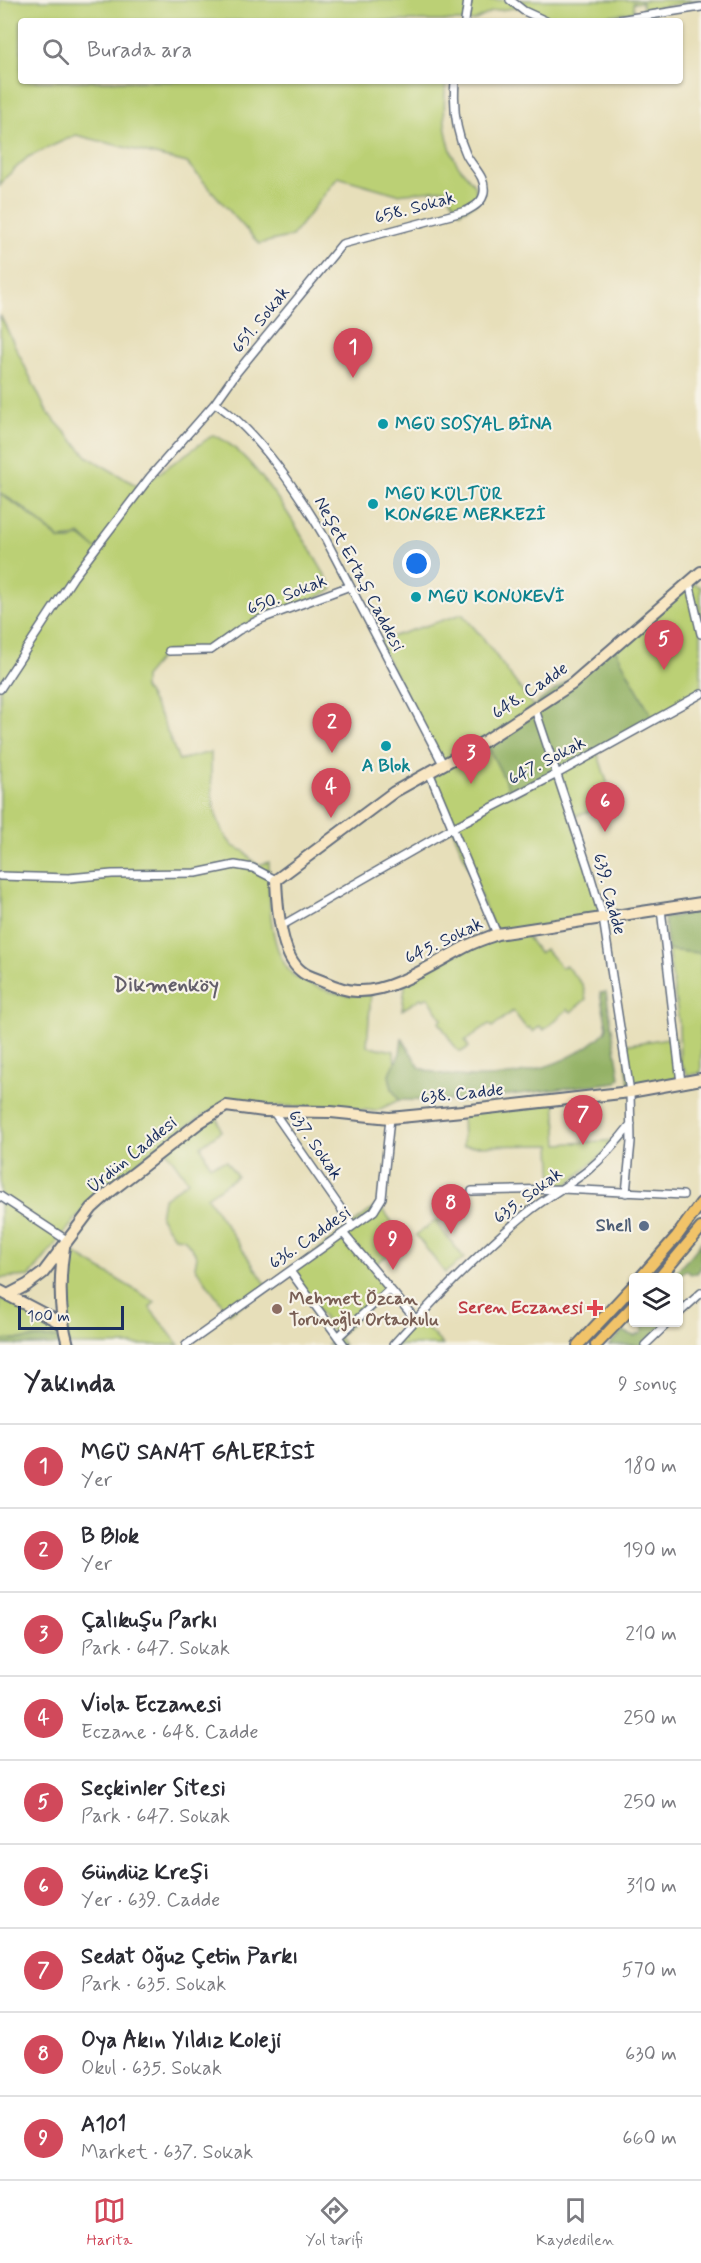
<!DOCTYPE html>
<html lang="tr">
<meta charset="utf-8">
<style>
body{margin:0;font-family:Mynerve,sans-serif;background:#f2f2f3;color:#2b2b33}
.controls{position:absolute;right:18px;bottom:18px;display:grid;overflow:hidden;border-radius:6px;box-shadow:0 2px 4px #0004}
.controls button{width:54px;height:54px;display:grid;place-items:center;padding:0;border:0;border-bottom:2px solid #e1e1e2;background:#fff;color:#2b2b33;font:30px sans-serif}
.scale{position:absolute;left:18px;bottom:15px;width:106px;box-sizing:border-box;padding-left:6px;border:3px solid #1b2f5e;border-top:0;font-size:16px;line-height:21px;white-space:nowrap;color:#1b2f5e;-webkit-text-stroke:4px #f7f3e8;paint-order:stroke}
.you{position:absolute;left:417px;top:564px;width:21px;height:21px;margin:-15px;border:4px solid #fff;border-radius:50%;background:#1a73e8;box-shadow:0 0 0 9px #1a73e833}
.badge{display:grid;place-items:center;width:39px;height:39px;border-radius:50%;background:#d1495b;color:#fff;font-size:20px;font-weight:700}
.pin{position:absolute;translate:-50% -50px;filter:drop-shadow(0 2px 3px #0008)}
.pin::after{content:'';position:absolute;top:32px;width:21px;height:18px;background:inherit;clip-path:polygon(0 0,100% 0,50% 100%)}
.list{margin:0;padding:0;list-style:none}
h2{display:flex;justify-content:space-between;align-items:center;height:78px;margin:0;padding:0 24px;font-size:26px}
h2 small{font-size:20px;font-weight:400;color:#7c7c81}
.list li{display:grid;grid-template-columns:39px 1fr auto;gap:18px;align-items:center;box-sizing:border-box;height:84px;padding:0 24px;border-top:2px solid #e1e1e2}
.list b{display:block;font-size:22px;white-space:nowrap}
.list p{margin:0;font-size:20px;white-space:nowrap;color:#7c7c81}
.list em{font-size:20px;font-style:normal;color:#7c7c81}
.icon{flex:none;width:33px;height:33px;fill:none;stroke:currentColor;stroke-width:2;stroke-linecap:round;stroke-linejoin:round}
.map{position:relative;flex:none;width:701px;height:1345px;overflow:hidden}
.search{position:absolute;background:#fff;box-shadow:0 2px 4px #0004;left:18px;right:18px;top:18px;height:66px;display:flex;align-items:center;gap:15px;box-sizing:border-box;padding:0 21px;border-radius:6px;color:#7c7c81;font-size:22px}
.sheet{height:834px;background:#fff}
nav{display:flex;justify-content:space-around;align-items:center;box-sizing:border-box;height:84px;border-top:2px solid #e1e1e2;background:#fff;font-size:16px;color:#7c7c81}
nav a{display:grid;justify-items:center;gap:3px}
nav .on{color:#d1495b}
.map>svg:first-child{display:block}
.green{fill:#bbd074;stroke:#6b8069;stroke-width:1.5}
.forest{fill:#94b266;stroke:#587062;stroke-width:1.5}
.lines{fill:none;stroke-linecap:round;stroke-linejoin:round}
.street-casing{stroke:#626d7e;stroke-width:10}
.secondary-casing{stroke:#626d7e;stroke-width:14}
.primary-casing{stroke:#626d7e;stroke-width:14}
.street{stroke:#fff;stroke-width:7}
.secondary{stroke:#f9e7c3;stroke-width:10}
.primary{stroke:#f1c369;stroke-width:10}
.culture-dot{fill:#0f9aa8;stroke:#f7f3e8;stroke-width:2}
.service-dot{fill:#5c6f8a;stroke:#f7f3e8;stroke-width:2}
.health-dot{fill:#e0444e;stroke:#f7f3e8;stroke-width:2}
.education-dot{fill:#8d6e63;stroke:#f7f3e8;stroke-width:2}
.labels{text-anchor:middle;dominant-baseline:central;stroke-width:4.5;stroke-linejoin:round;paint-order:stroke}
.street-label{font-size:18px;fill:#1b2f5e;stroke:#f7f3e8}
.culture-label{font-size:18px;font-weight:bold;fill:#0d838f;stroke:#f7f3e8;text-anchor:start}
.service-label{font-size:18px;font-weight:bold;fill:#4e5e75;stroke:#f7f3e8;text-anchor:end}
.education-label{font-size:18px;font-weight:bold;fill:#785e54;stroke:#f7f3e8;text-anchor:start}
.health-label{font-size:18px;font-weight:bold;fill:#be3a42;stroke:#f7f3e8;text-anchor:end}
.quarter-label{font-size:21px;font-weight:bold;fill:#635e6a;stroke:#f7f3e8}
</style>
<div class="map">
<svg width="701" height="1345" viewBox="0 0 701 1345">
<rect width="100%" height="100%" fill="#f7f3e8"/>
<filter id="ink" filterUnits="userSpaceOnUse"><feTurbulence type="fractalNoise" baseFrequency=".0167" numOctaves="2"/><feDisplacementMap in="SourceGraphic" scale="12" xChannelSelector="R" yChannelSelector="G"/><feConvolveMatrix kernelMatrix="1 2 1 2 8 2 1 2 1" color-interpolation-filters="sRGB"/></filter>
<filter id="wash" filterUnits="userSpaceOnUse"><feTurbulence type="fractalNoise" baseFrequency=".008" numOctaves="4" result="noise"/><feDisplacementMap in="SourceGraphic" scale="24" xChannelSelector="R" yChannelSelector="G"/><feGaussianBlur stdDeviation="1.35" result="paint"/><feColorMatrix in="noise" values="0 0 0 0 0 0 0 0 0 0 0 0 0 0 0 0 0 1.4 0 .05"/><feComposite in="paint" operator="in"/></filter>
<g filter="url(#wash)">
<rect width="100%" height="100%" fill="#e7dfba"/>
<!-- green -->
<path class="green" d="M0 0H701L643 10 642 2 633 3 634 12 567 21H550L522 7 493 11 474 21H21V81H446C443 109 443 134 455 160 462 175 483 184 475 204L460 212 444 189 397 194 338 177 292 236 259 244 187 163 76 135 28 157 5 178 0 186Z
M0 315 47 412 88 457 139 487 213 435C256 450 310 549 333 589L316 598 256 619 207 650 165 652 144 677V688L162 719 179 760 211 752C211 784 209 820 233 846 237 849 242 849 245 852 250 857 252 862 258 865L269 862C269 895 268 949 292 974 297 979 306 982 313 985 333 994 349 997 371 994L367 1046 394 1051 395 1064 389 1075 392 1089 399 1100 376 1111 331 1107 263 1106 226 1102 201 1117 136 1163 91 1200 30 1276 0 1278V494L23 509 60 540H71L80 536 96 549 80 534 70 538 60 539 24 508 0 493Z
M689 582 701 587V694L654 720 614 647Z
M462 614 483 638 535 709 597 751 614 804 571 817 603 918 522 930 539 953 545 949 562 968 565 965 583 985 586 999 571 1012 568 1009 544 1030 540 1026 533 1032 529 1027 527 1029 513 1011 492 1027 489 1024 465 1041 469 1047 461 1052 456 1049 439 1022 442 1019 428 997 423 1000 421 998 402 1010 405 986 402 979 496 934 429 772 442 765 378 641Z
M668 950 701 953V1073L688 1075 680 1061 679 1023Z
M675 1037 681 1083 630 1092 624 1045Z
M555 1101 558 1144 619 1140 562 1189H553L551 1145 463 1146 462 1111Z
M216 1111 221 1131 201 1146 210 1165 226 1161 237 1176 207 1197 268 1287 229 1314 195 1267 197 1256 184 1238 174 1237 160 1217 163 1199 188 1181 165 1149Z
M379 1204 407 1242 371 1267 389 1290 338 1336 344 1345H328L337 1337 290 1271Z
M438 1219 440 1222 437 1224 464 1258 445 1273 416 1235Z
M64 1247 155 1302 150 1307 151 1310 179 1345H68L63 1324Z
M0 1297 34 1316 63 1337 0 1340Z
M417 1318 443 1345H393Z"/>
<!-- forest -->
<path class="forest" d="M614 647 654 720 513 796 485 741Z
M701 911V953L668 950 664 918Z
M606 992 620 1077 617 1082 459 1101 399 1100 392 1089 389 1075 400 1053 402 1038 420 1068C476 1088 562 1075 605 1032L607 1027 600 993Z
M701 1242V1268L697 1273 691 1274 686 1270 677 1277H671C681 1265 693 1256 701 1242Z
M644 1323H666L642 1345H609L623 1331 634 1336 642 1333Z
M63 1337 66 1345H0V1340Z"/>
</g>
<g filter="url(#ink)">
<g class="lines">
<defs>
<path id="street" d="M510 0 524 11 546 21
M465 21 468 0
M612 21 701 7
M689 582 701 634
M169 651 211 650 239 630 261 619 350 586
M0 689 73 578 150 477 215 403
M535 709 588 868 603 918 630 1092 631 1142 626 1193
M443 764 325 538C300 495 257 430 215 403L237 372 342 244 466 211C474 207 483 202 484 192 486 176 472 167 466 154 455 130 453 107 455 81
M429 772 497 934
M0 876 69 878 112 874 196 873 235 865 253 868 276 880
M661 909 681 1083
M281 926 454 827 557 774 701 694
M273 1111 353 1226
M472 1191 562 1189 683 1195
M0 1196 68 1241
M343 1233 416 1320
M290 1271 344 1345
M678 1314 701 1293
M338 1337 389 1290
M186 1345 374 1211 382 1198 390 1118
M393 1345C435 1298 478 1253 527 1213 546 1197 568 1186 587 1171 604 1157 618 1141 631 1124
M645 1345 669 1322"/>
<path id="secondary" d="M701 572 572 684 485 741 394 792 276 880C277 904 280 955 301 971 306 976 315 978 322 981 333 986 345 991 357 991 392 993 436 962 467 946 477 941 487 938 497 934L701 903
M64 1247C59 1280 59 1313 68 1345
M0 1291 63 1324
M8 1295 27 1285 43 1273 92 1208 111 1191 200 1122 226 1106 264 1111 331 1112 390 1118 462 1111 630 1092 701 1079"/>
<path id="primary" d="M640 1278 677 1236 701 1203
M659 1278 701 1228
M578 1345 634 1285
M596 1345 634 1305"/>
</defs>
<!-- street casing -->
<use href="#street" class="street-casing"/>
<!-- secondary casing -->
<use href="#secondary" class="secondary-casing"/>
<!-- primary casing -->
<use href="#primary" class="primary-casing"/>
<!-- street -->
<use href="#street" class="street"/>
<!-- secondary -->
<use href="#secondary" class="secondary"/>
<!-- primary -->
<use href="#primary" class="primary"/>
</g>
</g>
<!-- markers -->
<g class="culture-dot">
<circle cx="383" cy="424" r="6"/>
<circle cx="373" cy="504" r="6"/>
<circle cx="416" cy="597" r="6"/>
<circle cx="386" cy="746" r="6"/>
</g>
<circle class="service-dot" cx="644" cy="1226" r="6"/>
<path class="health-dot" d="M592 1299h6v6h6v6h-6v6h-6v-6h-6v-6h6z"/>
<circle class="education-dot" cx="277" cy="1309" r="6"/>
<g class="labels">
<!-- street labels -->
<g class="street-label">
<text transform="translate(415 208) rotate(-15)">658. Sokak</text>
<text transform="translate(261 320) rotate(-51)">651. Sokak</text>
<text transform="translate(359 574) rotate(62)">Neşet Ertaş Caddesi</text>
<text transform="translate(287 595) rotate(-21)">650. Sokak</text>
<text transform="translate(530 691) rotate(-34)">648. Cadde</text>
<text transform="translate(547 761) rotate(-28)">647. Sokak</text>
<text transform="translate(609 894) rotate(75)">639. Cadde</text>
<text transform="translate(444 941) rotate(-26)">645. Sokak</text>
<text transform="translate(462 1094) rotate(-6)">638. Cadde</text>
<text transform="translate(315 1145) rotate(55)">637. Sokak</text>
<text transform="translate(132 1155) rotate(-39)">Ürdün Caddesi</text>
<text transform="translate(528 1196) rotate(-37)">635. Sokak</text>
<text transform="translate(310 1238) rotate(-35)">636. Caddesi</text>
</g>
<!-- culture labels -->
<g class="culture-label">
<text x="395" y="424">MGÜ SOSYAL BİNA</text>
<text x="385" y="494">MGÜ KÜLTÜR<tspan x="385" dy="21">KONGRE MERKEZİ</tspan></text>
<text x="428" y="597">MGÜ KONUKEVİ</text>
<text x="386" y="766" text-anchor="middle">A Blok</text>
</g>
<!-- service labels -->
<g class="service-label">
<text x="632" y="1226">Shell</text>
</g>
<!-- education labels -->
<g class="education-label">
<text x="289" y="1299">Mehmet Özcan<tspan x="289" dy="21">Torunoğlu Ortaokulu</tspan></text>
</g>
<!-- health labels -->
<g class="health-label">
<text x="583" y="1308">Seren Eczanesi</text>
</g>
<!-- quarter labels -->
<g class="quarter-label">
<text x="166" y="985">Dikmenköy</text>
</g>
</g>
</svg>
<div class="controls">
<button><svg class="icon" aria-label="layers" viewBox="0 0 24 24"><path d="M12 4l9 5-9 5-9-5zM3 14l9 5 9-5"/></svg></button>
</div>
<div class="scale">100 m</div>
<div class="you"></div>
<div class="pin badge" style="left:353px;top:378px">1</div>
<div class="pin badge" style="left:332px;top:753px">2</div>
<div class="pin badge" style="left:471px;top:784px">3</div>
<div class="pin badge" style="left:331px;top:818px">4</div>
<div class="pin badge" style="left:664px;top:670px">5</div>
<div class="pin badge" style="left:605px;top:832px">6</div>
<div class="pin badge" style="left:583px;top:1145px">7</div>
<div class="pin badge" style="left:451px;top:1234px">8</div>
<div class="pin badge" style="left:393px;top:1270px">9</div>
<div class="search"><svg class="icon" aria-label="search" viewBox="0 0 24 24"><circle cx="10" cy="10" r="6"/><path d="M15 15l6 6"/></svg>Burada ara</div>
</div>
<section class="sheet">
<h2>Yakında<small>9 sonuç</small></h2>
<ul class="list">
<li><span class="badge">1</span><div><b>MGÜ SANAT GALERİSİ</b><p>Yer</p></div><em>180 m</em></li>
<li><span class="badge">2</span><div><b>B Blok</b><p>Yer</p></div><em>190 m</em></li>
<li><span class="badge">3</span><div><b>Çalıkuşu Parkı</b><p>Park · 647. Sokak</p></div><em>210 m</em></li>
<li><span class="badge">4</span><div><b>Viola Eczanesi</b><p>Eczane · 648. Cadde</p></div><em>250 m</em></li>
<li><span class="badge">5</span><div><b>Seçkinler Sitesi</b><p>Park · 647. Sokak</p></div><em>250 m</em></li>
<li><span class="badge">6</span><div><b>Gündüz Kreşi</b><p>Yer · 639. Cadde</p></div><em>310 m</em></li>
<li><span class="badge">7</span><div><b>Sedat Oğuz Çetin Parkı</b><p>Park · 635. Sokak</p></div><em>570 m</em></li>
<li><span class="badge">8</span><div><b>Oya Akın Yıldız Koleji</b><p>Okul · 635. Sokak</p></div><em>630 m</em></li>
<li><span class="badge">9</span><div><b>A101</b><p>Market · 637. Sokak</p></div><em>660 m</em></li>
</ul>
</section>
<nav>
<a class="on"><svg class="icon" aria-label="map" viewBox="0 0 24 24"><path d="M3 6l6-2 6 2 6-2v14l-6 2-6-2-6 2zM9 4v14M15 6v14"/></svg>Harita</a>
<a><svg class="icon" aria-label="directions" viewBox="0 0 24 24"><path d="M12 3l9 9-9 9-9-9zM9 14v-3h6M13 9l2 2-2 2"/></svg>Yol tarifi</a>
<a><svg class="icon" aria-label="saved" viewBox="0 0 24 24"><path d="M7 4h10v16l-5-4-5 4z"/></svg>Kaydedilen</a>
</nav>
